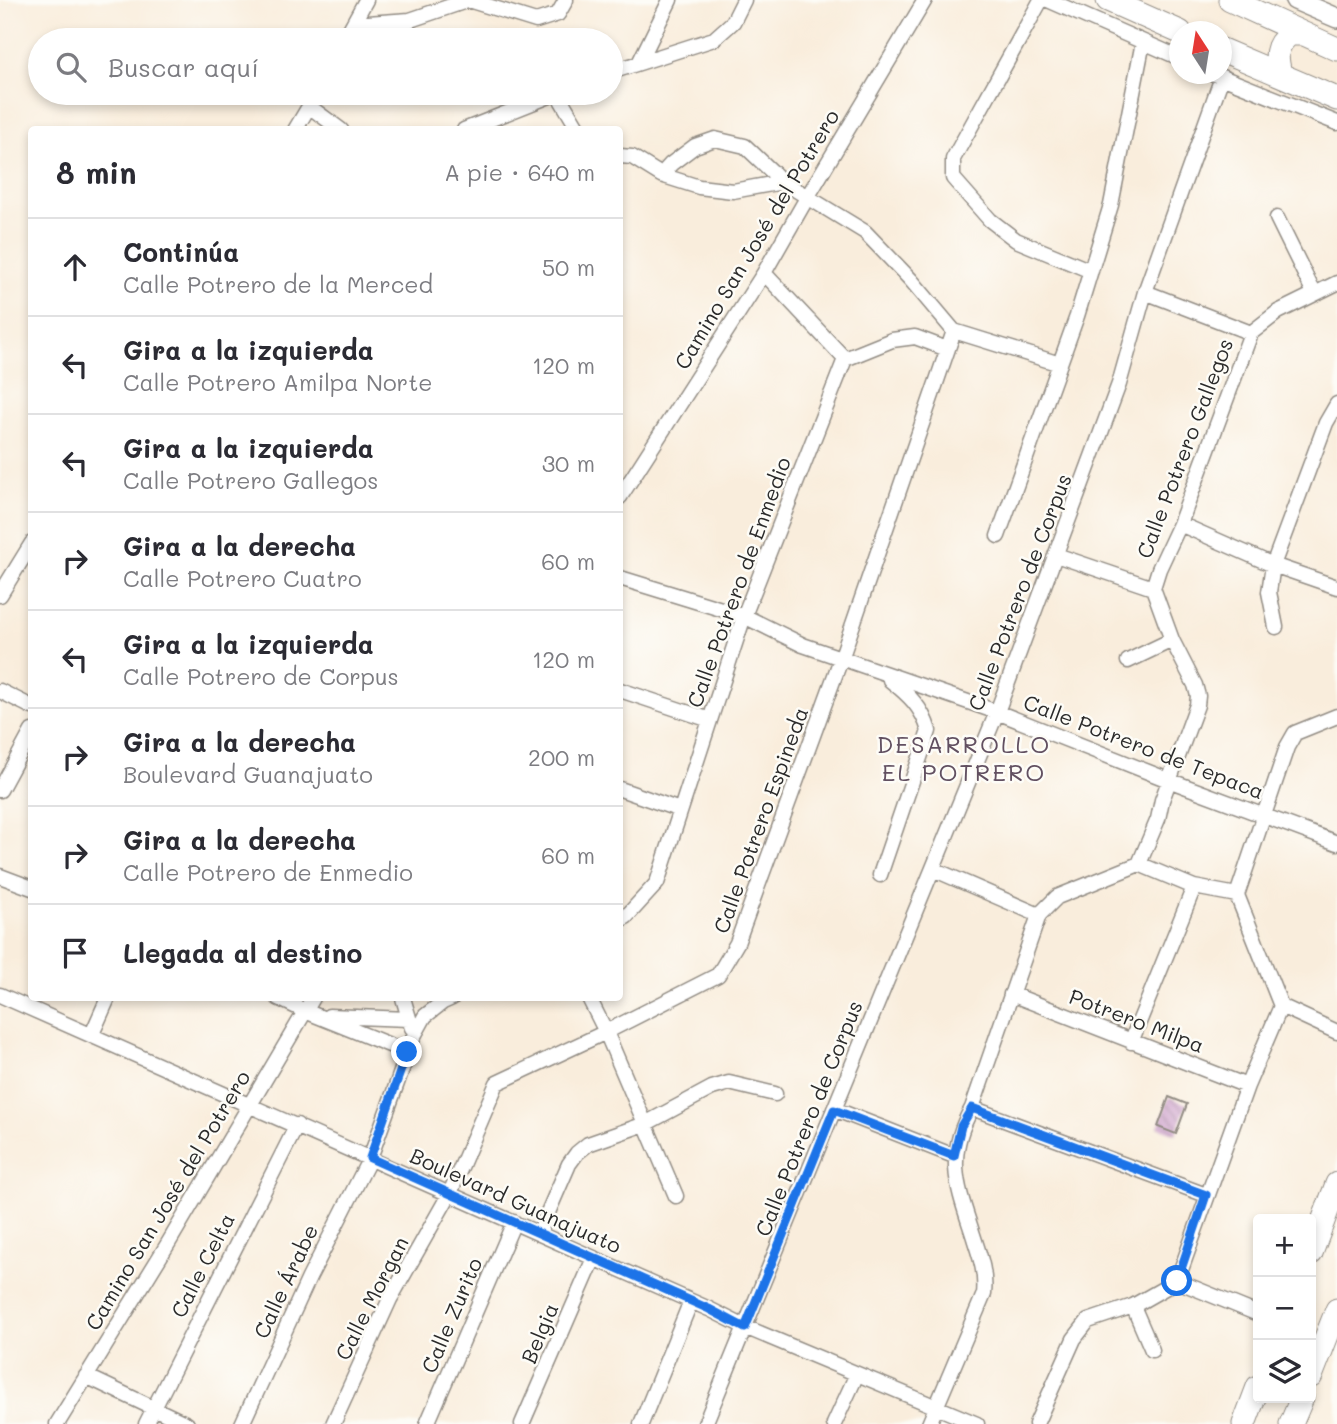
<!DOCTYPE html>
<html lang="es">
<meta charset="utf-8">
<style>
body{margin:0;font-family:Mali,sans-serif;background:#f2f2f3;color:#2b2b33}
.controls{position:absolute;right:21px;bottom:21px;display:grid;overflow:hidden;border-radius:7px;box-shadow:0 4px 10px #0003}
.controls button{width:63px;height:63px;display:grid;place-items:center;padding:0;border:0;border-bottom:2px solid #e1e1e2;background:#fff;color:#2b2b33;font:35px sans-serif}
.compass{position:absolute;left:1169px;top:21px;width:63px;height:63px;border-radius:50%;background:#fff;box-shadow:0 4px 10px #0003;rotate:348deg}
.stop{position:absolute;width:21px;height:21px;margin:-16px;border:5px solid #1a73e8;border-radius:50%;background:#fff}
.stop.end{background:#1a73e8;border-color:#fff;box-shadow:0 2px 7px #0008}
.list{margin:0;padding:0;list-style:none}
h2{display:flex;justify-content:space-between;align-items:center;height:91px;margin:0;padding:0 28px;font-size:30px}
h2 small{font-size:23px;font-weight:400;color:#7c7c81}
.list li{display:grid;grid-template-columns:46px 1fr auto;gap:21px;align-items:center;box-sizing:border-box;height:98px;padding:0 28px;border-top:2px solid #e1e1e2}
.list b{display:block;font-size:26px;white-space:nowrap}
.list p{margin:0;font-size:23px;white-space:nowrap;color:#7c7c81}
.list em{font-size:23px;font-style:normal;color:#7c7c81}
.icon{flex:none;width:38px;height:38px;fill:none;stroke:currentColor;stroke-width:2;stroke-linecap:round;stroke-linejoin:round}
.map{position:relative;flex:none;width:1337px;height:1424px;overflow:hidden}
.search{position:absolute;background:#fff;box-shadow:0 4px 10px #0003;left:28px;top:28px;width:595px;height:77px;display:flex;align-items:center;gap:18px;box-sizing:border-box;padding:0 24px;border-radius:38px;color:#7c7c81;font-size:26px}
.panel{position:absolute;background:#fff;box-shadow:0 4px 10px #0003;left:28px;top:126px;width:595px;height:875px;border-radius:7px}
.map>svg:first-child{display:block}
.building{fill:url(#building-back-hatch)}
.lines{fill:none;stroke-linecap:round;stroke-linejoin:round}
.street-casing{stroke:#928c84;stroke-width:17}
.secondary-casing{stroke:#928c84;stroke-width:22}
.primary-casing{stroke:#928c84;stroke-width:25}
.street{stroke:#fff;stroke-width:14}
.secondary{stroke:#fff;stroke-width:19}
.primary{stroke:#fff;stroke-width:23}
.route{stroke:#1a73e8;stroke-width:9}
.labels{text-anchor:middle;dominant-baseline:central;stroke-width:5;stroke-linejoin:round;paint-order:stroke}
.street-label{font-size:21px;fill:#2b2b2b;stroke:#fdfcf7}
.quarter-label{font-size:24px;letter-spacing:2px;fill:#625061;stroke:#fdfcf7}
</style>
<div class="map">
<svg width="1337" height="1424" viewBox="0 0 1337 1424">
<defs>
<pattern id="building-back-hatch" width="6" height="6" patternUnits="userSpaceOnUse" patternTransform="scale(1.75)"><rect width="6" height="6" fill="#c895c6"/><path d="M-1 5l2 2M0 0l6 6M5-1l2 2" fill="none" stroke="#a37aa1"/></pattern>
</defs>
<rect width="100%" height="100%" fill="#fdfcf7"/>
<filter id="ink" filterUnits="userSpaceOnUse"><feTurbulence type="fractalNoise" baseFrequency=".0143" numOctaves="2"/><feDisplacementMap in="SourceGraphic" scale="14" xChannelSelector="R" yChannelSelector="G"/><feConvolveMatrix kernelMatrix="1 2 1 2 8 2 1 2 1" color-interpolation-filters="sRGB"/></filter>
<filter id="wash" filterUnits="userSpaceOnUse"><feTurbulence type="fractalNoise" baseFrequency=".00686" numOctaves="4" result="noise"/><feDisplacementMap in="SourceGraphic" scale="28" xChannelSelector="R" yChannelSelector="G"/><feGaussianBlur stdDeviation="1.57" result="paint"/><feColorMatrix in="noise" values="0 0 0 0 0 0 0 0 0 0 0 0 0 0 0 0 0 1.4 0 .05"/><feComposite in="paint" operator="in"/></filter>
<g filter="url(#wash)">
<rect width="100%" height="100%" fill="#f9eddc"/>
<g id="blocks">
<!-- building -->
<path class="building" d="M1169 1097 1187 1104 1176 1134 1158 1127Z"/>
</g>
</g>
<g filter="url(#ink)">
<use href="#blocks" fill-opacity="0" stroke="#928c84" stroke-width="2"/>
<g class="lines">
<defs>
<path id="street" d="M468 0 536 21 558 14 566 0
M1041 0 953 159V178L990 220 1016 240 1091 271
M1048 0 1180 58
M353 24 410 20 469 0
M344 40 366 0
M640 61 670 0
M611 72 714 39 733 22 744 0
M1214 74 1337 123
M557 93 579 130
M310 107 341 130
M295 130 317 93
M464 130 557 93
M620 156 632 157 661 175 699 187 733 191 783 182
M661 175 671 164 695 146 715 139 745 146 783 182 865 232 911 280 954 331 1060 364
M1277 218 1314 293
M764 273 845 359
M1145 292 1251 333
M845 359 892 340 915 337 947 349
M620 497 764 273 808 196 925 0
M1180 524 1273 565 1337 587
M998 536 1077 316 1111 205 1143 42
M1056 555 1153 588
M620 578 744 616 803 645 997 712 1171 781 1337 843
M0 595 32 543
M1276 627 1269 592 1273 565 1326 423 1337 404
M1128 661 1172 640
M620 690 710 720
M0 691 32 707
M620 789 680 810
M0 790 32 731
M1139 864 1194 887 1237 895
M933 869 1039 915
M880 875 929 731C922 707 909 695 890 680
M0 876 32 888
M620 920 626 917 657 883 744 616 845 359
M1011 994 1247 1086
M0 995 709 1309 745 1327 977 1424
M278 998 305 1011 407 1052
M403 998 412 1028
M589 998 606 1032 676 1196
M1281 1006 1337 1032
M329 1016 409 1019
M92 1034 108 998
M1131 1042 1194 887
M972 1108 1206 1195
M834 1109 954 1156
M539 1233 569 1164 577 1153 588 1144 645 1124 712 1088 729 1083 775 1094
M1177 1281 1258 1314
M1133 1306 1152 1350
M86 1376 187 1424
M57 1424 169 1242 313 998
M146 1424 297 1125
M242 1424 309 1278 370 1158 414 1036 425 1016 443 1002 452 998
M333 1424 390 1299 450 1193 497 1083 606 1032 718 975 737 943 841 659 954 331
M427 1424 514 1222
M522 1424 594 1258
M641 1424 691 1301
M705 1424 997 712 1119 384 1145 292 1222 77
M834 1424 857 1374
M929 1424 984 1294C986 1275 981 1259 975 1241 959 1190 943 1159 972 1108L1039 915 1057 897 1139 864 1158 819 1162 800 1197 705 1198 696 1195 685 1172 640 1153 588 1159 569 1180 524 1251 333 1278 312 1337 283
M1036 1424 1074 1339 1088 1321 1133 1306 1177 1281 1247 1086 1281 1006 1237 895 1287 747 1295 733 1337 716"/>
<path id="secondary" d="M1295 0 1337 18"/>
<path id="primary" d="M1108 0 1180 32
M1230 0 1337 49
M1222 50 1337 99
M1280 74C1276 56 1274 46 1290 34H1299
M1311 1253 1337 1184
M1311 1376 1337 1310
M1244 1424 1258 1387
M1291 1424 1302 1398"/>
</defs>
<!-- street casing -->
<use href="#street" class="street-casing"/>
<!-- secondary casing -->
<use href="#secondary" class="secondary-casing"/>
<!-- primary casing -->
<use href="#primary" class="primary-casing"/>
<!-- street -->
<use href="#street" class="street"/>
<!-- secondary -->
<use href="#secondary" class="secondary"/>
<!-- primary -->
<use href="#primary" class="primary"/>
</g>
</g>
<g class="lines" filter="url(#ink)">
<!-- route -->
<path class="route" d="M407 1052 370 1158 709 1309 745 1328 834 1110 954 1156 961 1126 972 1108 1206 1195 1177 1281"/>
</g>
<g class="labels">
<!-- street labels -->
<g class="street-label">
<text transform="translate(756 239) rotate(-59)">Camino San José del Potrero</text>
<text transform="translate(1184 448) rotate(-69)">Calle Potrero Gallegos</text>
<text transform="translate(738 582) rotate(-70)">Calle Potrero de Enmedio</text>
<text transform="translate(1019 592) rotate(-69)">Calle Potrero de Corpus</text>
<text transform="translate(1144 746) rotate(21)">Calle Potrero de Tepaca</text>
<text transform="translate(760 820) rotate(-70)">Calle Potrero Espineda</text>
<text transform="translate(1137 1020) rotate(21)">Potrero Milpa</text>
<text transform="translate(808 1118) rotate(-68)">Calle Potrero de Corpus</text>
<text transform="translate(167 1200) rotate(-59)">Camino San José del Potrero</text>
<text transform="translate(516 1200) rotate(24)">Boulevard Guanajuato</text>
<text transform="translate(202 1265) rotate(-63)">Calle Celta</text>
<text transform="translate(285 1281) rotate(-65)">Calle Árabe</text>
<text transform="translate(371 1298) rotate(-63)">Calle Morgan</text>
<text transform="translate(451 1315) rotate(-67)">Calle Zurito</text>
<text transform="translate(539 1333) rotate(-67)">Belgia</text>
</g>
<!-- quarter labels -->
<g class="quarter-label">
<text x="964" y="743">DESARROLLO<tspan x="964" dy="28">EL POTRERO</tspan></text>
</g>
</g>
</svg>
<div class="controls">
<button>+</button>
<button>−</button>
<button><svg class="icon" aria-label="layers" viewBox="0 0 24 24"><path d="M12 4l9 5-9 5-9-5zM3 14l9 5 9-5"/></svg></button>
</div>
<svg class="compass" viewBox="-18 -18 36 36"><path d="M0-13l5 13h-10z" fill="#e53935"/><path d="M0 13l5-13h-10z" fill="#7c7c81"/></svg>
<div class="stop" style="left:1177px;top:1281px"></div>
<div class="stop end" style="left:407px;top:1052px"></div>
<div class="search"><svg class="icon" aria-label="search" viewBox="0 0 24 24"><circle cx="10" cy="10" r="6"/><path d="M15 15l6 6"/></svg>Buscar aquí</div>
<section class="panel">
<h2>8 min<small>A pie · 640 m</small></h2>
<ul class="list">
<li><svg class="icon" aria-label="ahead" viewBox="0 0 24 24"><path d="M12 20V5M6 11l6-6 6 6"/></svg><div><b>Continúa</b><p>Calle Potrero de la Merced</p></div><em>50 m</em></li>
<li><svg class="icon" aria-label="left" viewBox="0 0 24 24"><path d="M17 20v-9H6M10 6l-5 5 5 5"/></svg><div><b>Gira a la izquierda</b><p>Calle Potrero Amilpa Norte</p></div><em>120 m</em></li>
<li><svg class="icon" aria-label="left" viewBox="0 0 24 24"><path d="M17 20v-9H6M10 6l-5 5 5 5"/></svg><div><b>Gira a la izquierda</b><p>Calle Potrero Gallegos</p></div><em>30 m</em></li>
<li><svg class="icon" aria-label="right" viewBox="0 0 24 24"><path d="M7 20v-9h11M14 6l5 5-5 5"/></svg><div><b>Gira a la derecha</b><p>Calle Potrero Cuatro</p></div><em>60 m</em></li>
<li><svg class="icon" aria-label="left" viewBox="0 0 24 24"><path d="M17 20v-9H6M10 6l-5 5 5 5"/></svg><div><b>Gira a la izquierda</b><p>Calle Potrero de Corpus</p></div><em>120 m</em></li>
<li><svg class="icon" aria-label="right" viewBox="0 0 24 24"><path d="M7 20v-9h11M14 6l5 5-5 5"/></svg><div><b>Gira a la derecha</b><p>Boulevard Guanajuato</p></div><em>200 m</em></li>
<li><svg class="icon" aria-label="right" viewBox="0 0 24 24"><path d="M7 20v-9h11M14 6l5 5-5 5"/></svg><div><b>Gira a la derecha</b><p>Calle Potrero de Enmedio</p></div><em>60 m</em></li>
<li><svg class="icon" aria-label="arrive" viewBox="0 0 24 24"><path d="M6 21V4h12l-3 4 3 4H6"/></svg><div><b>Llegada al destino</b></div></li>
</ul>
</section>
</div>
